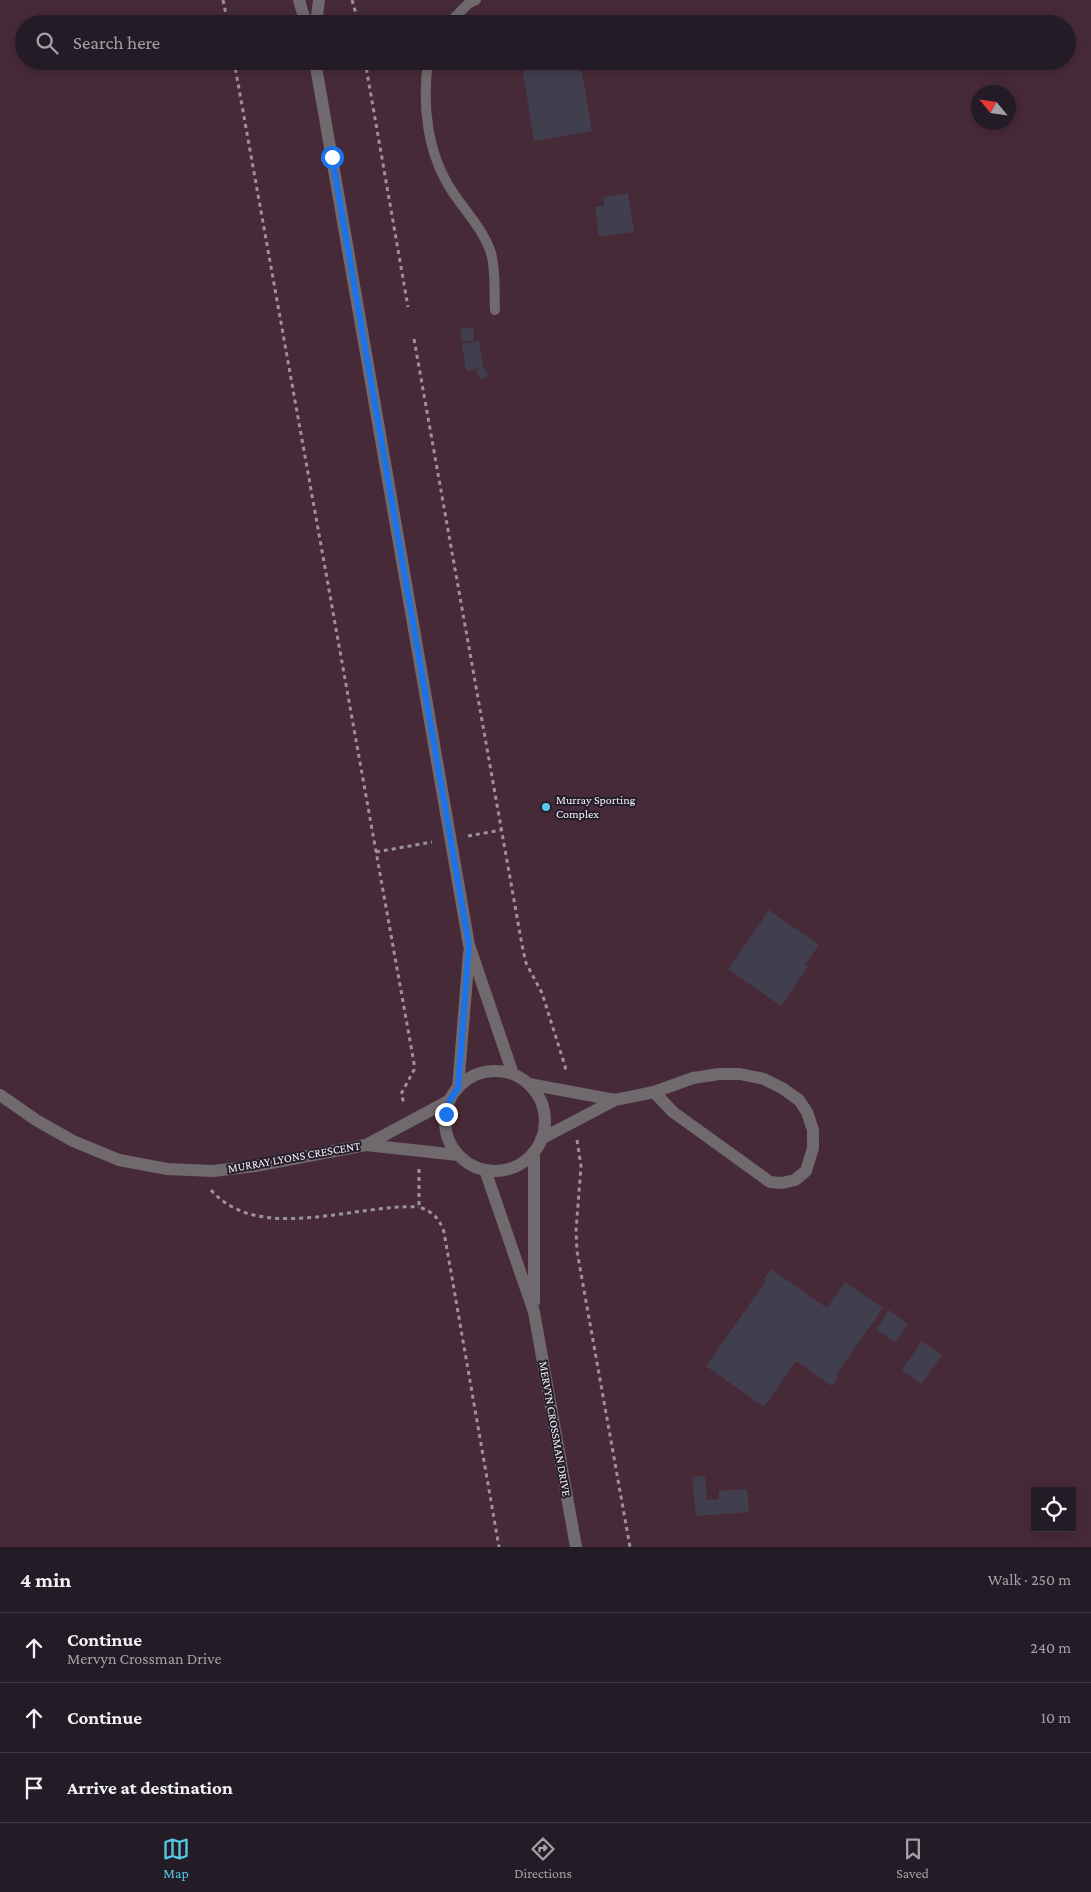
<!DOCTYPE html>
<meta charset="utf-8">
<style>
body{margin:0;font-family:"Crimson Pro",serif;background:#2f2933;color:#f1f3f6}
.controls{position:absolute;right:15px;bottom:15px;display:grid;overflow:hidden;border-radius:0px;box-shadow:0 2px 12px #0003}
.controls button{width:45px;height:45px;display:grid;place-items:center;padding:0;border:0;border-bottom:1px solid #403a44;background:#231c27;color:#f1f3f6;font:25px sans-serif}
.compass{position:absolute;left:971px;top:85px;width:45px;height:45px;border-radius:50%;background:#231c27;box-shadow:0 2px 12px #0003;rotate:299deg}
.stop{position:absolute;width:15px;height:15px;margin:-11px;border:4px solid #1a73e8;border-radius:50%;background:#fff}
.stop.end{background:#1a73e8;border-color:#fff;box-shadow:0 1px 5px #0008}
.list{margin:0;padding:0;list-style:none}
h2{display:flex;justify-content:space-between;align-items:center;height:65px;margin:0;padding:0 20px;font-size:21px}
h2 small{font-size:16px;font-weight:400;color:#a3a1a7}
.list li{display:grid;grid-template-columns:32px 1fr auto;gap:15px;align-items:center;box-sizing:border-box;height:70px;padding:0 20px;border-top:1px solid #403a44}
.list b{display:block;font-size:19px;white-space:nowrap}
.list p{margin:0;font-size:16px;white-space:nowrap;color:#a3a1a7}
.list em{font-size:16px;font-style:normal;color:#a3a1a7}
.icon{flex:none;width:28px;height:28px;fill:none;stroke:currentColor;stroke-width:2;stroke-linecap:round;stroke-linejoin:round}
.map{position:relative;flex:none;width:1091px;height:1547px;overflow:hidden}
.search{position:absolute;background:#231c27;box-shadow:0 2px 12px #0003;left:15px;right:15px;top:15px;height:55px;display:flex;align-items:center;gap:12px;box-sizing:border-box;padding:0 18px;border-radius:28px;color:#a3a1a7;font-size:19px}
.sheet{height:275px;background:#231c27}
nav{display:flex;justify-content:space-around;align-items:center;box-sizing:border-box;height:70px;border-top:1px solid #403a44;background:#231c27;font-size:14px;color:#a3a1a7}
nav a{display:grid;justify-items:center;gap:2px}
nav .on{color:#57c9e2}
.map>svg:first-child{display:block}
.green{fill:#472a37;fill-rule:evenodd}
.building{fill:#413e4e}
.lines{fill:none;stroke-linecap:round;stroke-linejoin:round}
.path{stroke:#9a939f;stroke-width:3;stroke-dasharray:4 4;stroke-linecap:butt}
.service{stroke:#70696e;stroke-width:10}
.minor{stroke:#70696e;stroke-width:12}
.route{stroke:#1a73e8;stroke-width:6}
.poi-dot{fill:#57c9e2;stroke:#251d2a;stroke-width:2}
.labels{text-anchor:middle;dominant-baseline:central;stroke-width:4;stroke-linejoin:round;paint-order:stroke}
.poi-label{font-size:12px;fill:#f6f0fa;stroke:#251d2a;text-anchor:start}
.street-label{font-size:12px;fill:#f6f0fa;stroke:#251d2a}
</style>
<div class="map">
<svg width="1091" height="1547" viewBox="0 0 1091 1547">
<rect width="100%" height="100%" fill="#2f2634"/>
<!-- green -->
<path class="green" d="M0 0H1091V1547H0ZM24 24H1067V61H24ZM978 92H1008V122H978ZM1035 1491H1072V1528H1035Z"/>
<!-- building -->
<path class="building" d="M521 61H580L592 131 534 141Z
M628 193 634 232 599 237 595 207 604 206 603 197Z
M473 327 474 341 462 342 460 329Z
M479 341 483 368 466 371 462 344Z
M485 368 488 376 480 379 477 370Z
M769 910 819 945 805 965 808 967 781 1006 728 969Z
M771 1269 827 1308 845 1282 883 1308 836 1375 838 1377 832 1386 796 1361 764 1407 706 1366 766 1281 763 1280Z
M889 1310 908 1324 895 1343 876 1329Z
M922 1341 942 1355 921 1384 902 1370Z
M705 1476 707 1500 719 1499V1491L747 1489 749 1512 696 1516 692 1477Z"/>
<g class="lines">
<!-- path -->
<path class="path" d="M223 0 228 24
M352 0 359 24
M234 61 414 1063V1070L401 1094 404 1103
M365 61 408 307
M414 339 522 945 526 963 542 993 565 1066 566 1072
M468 836 501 830
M376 852 432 842
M577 1140 581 1166 576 1231 577 1251 630 1547
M419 1169V1207C433 1212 439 1218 444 1232L499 1547
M211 1190C259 1245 357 1203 419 1207"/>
<!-- service -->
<path class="service" d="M448 24 468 4 476 0
M428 61C422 105 427 153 452 191 465 211 483 229 491 253 496 270 494 292 495 310"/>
<!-- minor -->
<path class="minor" d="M299 0 306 24
M316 24 319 0
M315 61 469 945 513 1074
M445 1121a50 50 0 1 1 100 0a50 50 0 1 1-100 0Z
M529 1084 615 1100
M458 1088 469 953
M0 1095 36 1120 73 1141 119 1160 167 1169 213 1171 255 1166 366 1145 458 1155
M541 1139 615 1100 654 1092 693 1078 719 1074H740L764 1079 782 1088 799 1100 807 1112 813 1130V1148L806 1171 795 1180 782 1183 770 1182 673 1112 654 1092
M366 1145 450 1100
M534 1152V1302
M485 1170 534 1312 576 1547"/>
</g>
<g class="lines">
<!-- route -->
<path class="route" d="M332 157 469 945 458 1088 450 1100 446 1114"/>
</g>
<!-- markers -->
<circle class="poi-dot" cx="546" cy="807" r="5"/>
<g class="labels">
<!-- poi labels -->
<g class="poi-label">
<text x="556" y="800">Murray Sporting<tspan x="556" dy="14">Complex</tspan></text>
</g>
<!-- street labels -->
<g class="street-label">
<text transform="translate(294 1157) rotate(-10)">MURRAY LYONS CRESCENT</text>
<text transform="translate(555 1429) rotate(80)">MERVYN CROSSMAN DRIVE</text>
</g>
</g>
</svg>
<div class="controls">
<button><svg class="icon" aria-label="locate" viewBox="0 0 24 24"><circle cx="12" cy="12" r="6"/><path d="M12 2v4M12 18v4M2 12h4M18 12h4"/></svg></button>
</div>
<svg class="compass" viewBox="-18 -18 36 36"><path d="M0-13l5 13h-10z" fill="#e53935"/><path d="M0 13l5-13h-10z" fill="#a3a1a7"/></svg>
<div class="stop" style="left:332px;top:157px"></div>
<div class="stop end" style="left:446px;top:1114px"></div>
<div class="search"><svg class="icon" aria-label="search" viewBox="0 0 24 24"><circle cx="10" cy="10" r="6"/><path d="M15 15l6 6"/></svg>Search here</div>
</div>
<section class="sheet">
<h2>4 min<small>Walk · 250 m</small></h2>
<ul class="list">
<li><svg class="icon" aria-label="ahead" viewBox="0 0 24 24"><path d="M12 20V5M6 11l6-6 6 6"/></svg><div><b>Continue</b><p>Mervyn Crossman Drive</p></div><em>240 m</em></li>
<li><svg class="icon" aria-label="ahead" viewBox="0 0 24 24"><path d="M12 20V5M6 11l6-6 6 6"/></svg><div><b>Continue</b></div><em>10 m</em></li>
<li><svg class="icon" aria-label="arrive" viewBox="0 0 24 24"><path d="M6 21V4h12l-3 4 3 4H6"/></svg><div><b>Arrive at destination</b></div></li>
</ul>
</section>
<nav>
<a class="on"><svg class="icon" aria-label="map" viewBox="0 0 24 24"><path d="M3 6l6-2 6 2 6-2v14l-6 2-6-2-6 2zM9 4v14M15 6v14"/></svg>Map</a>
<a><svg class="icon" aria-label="directions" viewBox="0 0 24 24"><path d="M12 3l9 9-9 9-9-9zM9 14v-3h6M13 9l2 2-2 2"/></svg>Directions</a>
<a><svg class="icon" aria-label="saved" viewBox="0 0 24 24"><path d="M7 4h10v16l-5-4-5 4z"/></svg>Saved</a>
</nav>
